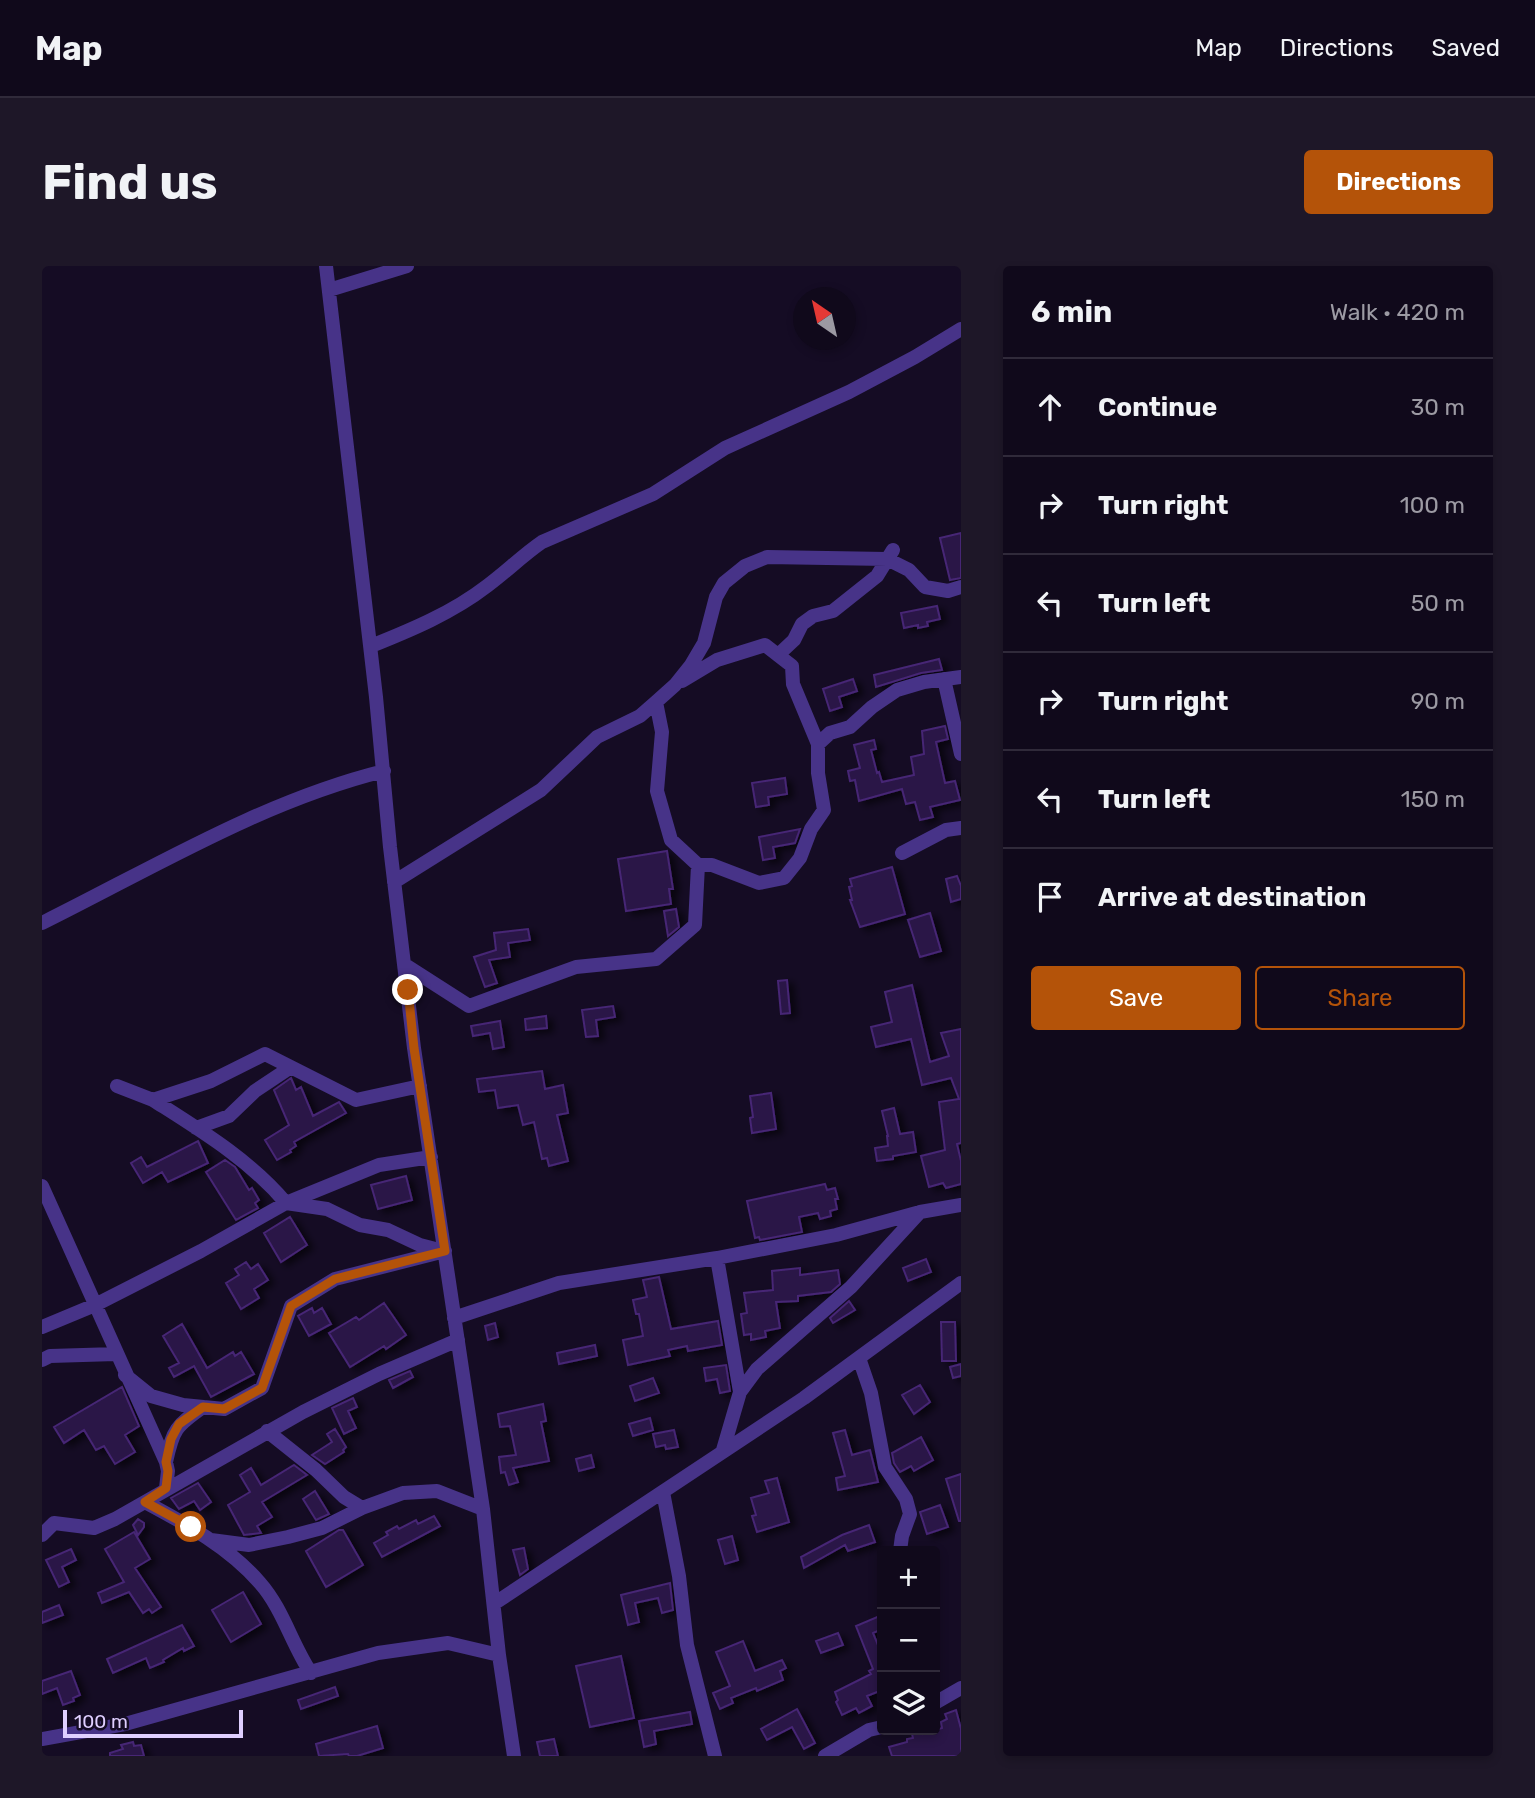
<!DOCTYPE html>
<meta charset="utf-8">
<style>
body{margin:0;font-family:Rubik,sans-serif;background:#1e1728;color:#f1f3f6}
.controls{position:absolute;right:21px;bottom:21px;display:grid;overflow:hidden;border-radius:7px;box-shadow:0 4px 10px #0003}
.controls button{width:63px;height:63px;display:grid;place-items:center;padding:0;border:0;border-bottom:2px solid #302a3a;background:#10091b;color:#f1f3f6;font:35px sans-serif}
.compass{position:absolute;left:751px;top:21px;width:63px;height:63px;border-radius:50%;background:#10091b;box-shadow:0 4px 10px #0003;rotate:326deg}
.scale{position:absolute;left:21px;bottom:18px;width:180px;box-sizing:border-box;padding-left:7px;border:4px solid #dfcfff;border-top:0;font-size:19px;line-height:24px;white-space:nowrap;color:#dfcfff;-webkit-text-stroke:5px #150c24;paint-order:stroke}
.stop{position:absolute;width:21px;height:21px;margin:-16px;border:5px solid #b45309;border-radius:50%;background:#fff}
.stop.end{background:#b45309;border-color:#fff;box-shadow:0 2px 7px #0008}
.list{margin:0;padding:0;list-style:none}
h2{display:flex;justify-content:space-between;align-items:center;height:91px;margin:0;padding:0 28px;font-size:30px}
h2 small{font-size:23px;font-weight:400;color:#9c9aa3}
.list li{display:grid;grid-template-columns:46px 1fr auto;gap:21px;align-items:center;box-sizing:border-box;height:98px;padding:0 28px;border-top:2px solid #302a3a}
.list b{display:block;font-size:26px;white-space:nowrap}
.list em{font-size:23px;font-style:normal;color:#9c9aa3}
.actions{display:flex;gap:14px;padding:21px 28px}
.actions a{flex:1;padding:16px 0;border:2px solid #b45309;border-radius:7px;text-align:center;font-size:24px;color:#b45309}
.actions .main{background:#b45309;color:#fff}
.icon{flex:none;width:38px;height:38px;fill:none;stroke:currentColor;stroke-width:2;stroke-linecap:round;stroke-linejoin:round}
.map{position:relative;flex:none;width:919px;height:1490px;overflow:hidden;border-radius:7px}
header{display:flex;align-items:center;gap:42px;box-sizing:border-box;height:98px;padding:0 35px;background:#10091b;border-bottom:2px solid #302a3a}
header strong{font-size:33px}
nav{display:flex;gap:38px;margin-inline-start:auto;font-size:24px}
.intro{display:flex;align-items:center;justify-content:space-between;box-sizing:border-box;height:168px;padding:0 42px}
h1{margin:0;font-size:49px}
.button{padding:18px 32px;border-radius:7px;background:#b45309;color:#fff;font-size:24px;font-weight:700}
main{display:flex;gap:42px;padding:0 42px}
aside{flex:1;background:#10091b;border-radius:7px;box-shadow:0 4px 10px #0003}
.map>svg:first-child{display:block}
.building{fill:#2a1647;stroke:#462675;stroke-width:2;filter:url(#shadow)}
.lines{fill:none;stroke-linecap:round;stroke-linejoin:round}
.minor{stroke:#473388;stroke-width:14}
.route{stroke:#b45309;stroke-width:9}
</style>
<header>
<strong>Map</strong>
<nav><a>Map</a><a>Directions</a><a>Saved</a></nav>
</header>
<div class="intro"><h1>Find us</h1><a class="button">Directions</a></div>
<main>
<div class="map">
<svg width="919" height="1490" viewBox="0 0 919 1490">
<defs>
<filter id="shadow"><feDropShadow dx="6" dy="3.5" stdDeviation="3.5" flood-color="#0009"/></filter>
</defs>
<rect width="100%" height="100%" fill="#150c24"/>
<!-- building -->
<path class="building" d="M919 267V312L908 314 898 272Z
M895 340 898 353 885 356 886 360 876 362V359L862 362 859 347Z
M897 393 900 404 879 407 834 421 832 409Z
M811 413 815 425 797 431 800 441 788 445 781 423Z
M903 460 906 473 894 476 903 517 913 515 918 534 888 541 891 551 878 554 873 536 864 538 860 523 817 535 813 514 808 515 806 505 818 502 812 479 832 474 834 483 829 484 835 507 837 506 840 516 872 509 869 491 882 488 880 465Z
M743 512 745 528 726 531 727 539 714 541 710 517Z
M758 563 753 577 731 581 733 592 721 594 717 571Z
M625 585 631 623H627L629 638 584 645 576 593Z
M850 601 863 648 818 661 808 634H810L807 621 810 620 808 613Z
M915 610 919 620V633L909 636 904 613Z
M634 643 637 661 626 670 622 645Z
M888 647 899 685 878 691 866 654Z
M486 663 488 674 466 677 468 691 447 694 455 717 443 721 432 691 454 684 452 667Z
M745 714 748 747 739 748 736 715Z
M870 719 888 796 907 790 899 767 919 763V877L915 878 919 895V918L904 922 901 917 887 921 879 890 903 884 897 836 917 833 909 812 880 819 869 773 834 781 829 761 850 756 843 726Z
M571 740 573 751 554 754 556 770 544 771 540 744Z
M504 750 505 762 484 764 483 753Z
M458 755 462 781 451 783 448 767 431 770 429 760Z
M500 805 503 823 521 819 526 847 515 849 526 895 507 900 505 892 500 893 492 856 481 859 476 839 456 842 453 824 437 826 435 813Z
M249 812 254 824 259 821 271 850 297 836 304 847 252 876 254 880 248 884 249 886 235 894 223 874 247 859 232 824Z
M729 827 734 863 710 867 708 852 711 851 708 830Z
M852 842 858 868 871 866 874 886 851 890V893L835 895 833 882 846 880 845 870H846L840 845Z
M156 875 166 897 126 916 120 906 101 917 89 897 99 891 105 901Z
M183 894 193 901 207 924 210 922 217 934 213 937 216 942 194 954 164 906Z
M364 910 370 934 336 943 329 919Z
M783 918 785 924 793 922 796 933H793L795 943 788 945 789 950 778 953 776 947 757 951 760 966 718 974 717 971 713 972 705 935Z
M248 951 265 979 239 996 222 967Z
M884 993 889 1006 866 1015 861 1002Z
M204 996 209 1003 216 998 226 1014 212 1023 217 1032 199 1043 184 1017 197 1009 193 1003Z
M758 1002V1009L796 1004 798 1018 789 1026 756 1030V1035L734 1036 738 1062 723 1065 724 1071 709 1074V1068L702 1069 699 1048 705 1047 702 1027 731 1024 730 1005Z
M617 1011 629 1063 676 1055 680 1079 646 1085 645 1080 626 1084 628 1090 586 1099 581 1074 601 1070 597 1048H594L591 1034 605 1031 601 1014Z
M807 1035 813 1044 791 1057 788 1052Z
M342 1037 364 1069 344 1083 342 1080 308 1101 287 1067 314 1051 317 1054Z
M270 1042 272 1047 280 1042 289 1058 267 1070 256 1050Z
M899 1056H913L914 1095H900Z
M453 1057 456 1071 446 1074 443 1060Z
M140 1058 165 1102 191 1086 193 1090 199 1086 212 1108 169 1131 152 1100 132 1111 127 1102 137 1097 121 1070Z
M553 1079 555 1090 517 1098 515 1087Z
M919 1098V1110L911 1112 908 1101Z
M684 1099 688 1125 678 1127 675 1113 664 1115 662 1102Z
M368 1105 371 1111 351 1122 347 1114Z
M611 1112 617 1127 593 1135 588 1120Z
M878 1119 888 1136 872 1148 860 1129Z
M80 1121 97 1160 83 1169 93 1186 73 1198 62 1180 54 1184 42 1164 22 1177 12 1161Z
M311 1132 315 1141 306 1145 314 1162 302 1168 290 1142Z
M501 1138 504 1155 499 1156 507 1195 471 1202 476 1216 467 1219 463 1206 459 1207 457 1191 474 1189 468 1160 458 1161 456 1148Z
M608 1152 611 1164 591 1170 587 1158Z
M293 1163 304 1181 301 1184 302 1186 283 1198 270 1189 290 1176 285 1168Z
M632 1164 636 1181 624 1183 623 1179 614 1181 611 1168Z
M803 1164 810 1189 828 1184 836 1216 796 1224 794 1212 803 1210 791 1167Z
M879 1171 891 1194 872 1205 869 1200 858 1206 852 1197 850 1187Z
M549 1189 552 1201 537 1205 534 1193Z
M252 1199 265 1209 220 1236 230 1251 215 1260 219 1267 202 1269 186 1239 208 1226 198 1209 209 1202 219 1219Z
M919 1208V1255H917L904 1213Z
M735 1212 747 1256 715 1266 710 1250 714 1249 709 1232 727 1227 723 1215Z
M156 1217 169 1236 158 1244 152 1235 137 1243 129 1232Z
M273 1225 287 1248 274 1254 261 1233Z
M898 1239 906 1261 885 1268 878 1246Z
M392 1250 398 1260 340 1291 332 1277 346 1269 344 1266 355 1260 357 1263 374 1254 376 1258Z
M96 1253 102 1257V1261L96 1269 91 1259Z
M827 1259 833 1276 806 1285 803 1279 762 1302 759 1291 800 1269Z
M297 1264H301L321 1299 284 1321 264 1285Z
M92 1266 108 1293 93 1302 119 1341 110 1347 107 1343 101 1347 87 1326 60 1337 56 1327 82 1316 63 1283Z
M690 1270 696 1294 683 1298 676 1274Z
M482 1282 486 1303 478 1309 471 1284Z
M29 1283 34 1294 20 1301 27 1316 17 1321 4 1294Z
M628 1317 631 1344 620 1347 616 1332 593 1337 597 1356 586 1359 579 1329Z
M201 1326 219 1358 189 1376 170 1344Z
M17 1339 21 1349 0 1357V1346Z
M840 1349V1363L831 1367 838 1384 840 1383V1424L825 1430 830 1440 817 1447 814 1442 800 1449 794 1436 796 1434 793 1426 829 1408 827 1405 831 1403 814 1360Z
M140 1359 152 1380 142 1385 141 1382 121 1394 122 1396 108 1402 104 1392 71 1407 65 1393Z
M796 1367 801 1379 779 1387 774 1375Z
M701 1375 713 1405 740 1394 744 1402 738 1405 741 1414 715 1425 714 1422 689 1432 691 1437 678 1443 671 1427 688 1420 674 1386Z
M579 1390 592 1452 548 1461 534 1400Z
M29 1405 38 1429 31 1432 32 1435 21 1439 15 1422 0 1428V1415Z
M293 1421 296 1430 259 1443 256 1434Z
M755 1443 773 1477 762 1483 750 1461 725 1474 719 1463Z
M914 1444 919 1463V1490H850L847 1481 865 1476V1473L871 1472 870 1468 880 1465 881 1468 900 1462 899 1456 905 1453 903 1448Z
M648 1446 650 1458 612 1465 614 1478 602 1481 597 1455Z
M335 1460 341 1482 315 1490H307L306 1488 277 1490 274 1478Z
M512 1473 516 1490H498L495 1476Z
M91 1476 92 1480 99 1479 102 1490H68V1487L81 1483 79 1479Z"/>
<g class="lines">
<!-- minor -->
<path class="minor" d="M284 0 334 431 348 581 372 782 441 1243 457 1389 472 1490
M287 24 365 0
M329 380C369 364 410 347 445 320 464 306 481 289 500 276L611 228 683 182 807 126 873 91 919 63
M736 389 752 374 760 358 771 350 791 345 835 310 851 284
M902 413 919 488
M640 415 675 394 723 379 750 400 751 418 776 478
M614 436 620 466 615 525 629 574 656 599
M860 587 904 564 919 562
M352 616 499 524 555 471 598 450 614 436 633 419 649 399 662 377 674 331 682 317 703 300 725 291 845 293 867 304 883 321 906 325 919 321
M0 657C111 602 221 535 342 505
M363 699 427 740 534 701 614 693 653 659 656 599H670L717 617 742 612 758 592 769 563 782 544 776 507V478L788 467 808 461 830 441 855 424 882 416 919 411
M75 820 111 834 169 815 223 788 314 834 378 820
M111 834C158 864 208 894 244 937L285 943 318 959 346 964 378 979 401 985
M154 862 187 850 213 825 249 801
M0 920 124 1196 126 1205 124 1222
M675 992 698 1126
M412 1052 517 1017 675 992 794 969 878 946 919 939
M0 1061 53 1039 159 985 244 937 337 899 389 891
M817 1092 829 1127 843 1201 864 1233 868 1248 860 1270 858 1285
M0 1094 8 1090 74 1088
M83 1109 109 1130 141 1139 182 1143 220 1122 249 1040 293 1013 403 985
M225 1165 274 1204 302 1231 320 1242
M681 1184 698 1126 715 1103 809 1021 878 946
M124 1196C131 1163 134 1160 161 1141
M621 1226 637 1310 645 1379 673 1490
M103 1236C144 1258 187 1281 218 1317 241 1343 250 1379 269 1407
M0 1269 12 1257 52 1262 73 1253 261 1146 337 1108 416 1074
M169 1274 207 1279 246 1271 280 1262 320 1242 361 1227 395 1225 441 1243
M453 1337 762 1132 919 1017
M893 1437 919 1422
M0 1473 83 1458 336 1387 406 1377 457 1389
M783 1490 827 1464 840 1461"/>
</g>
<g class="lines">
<!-- route -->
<path class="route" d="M149 1261 103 1236 124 1222 126 1205 124 1196 129 1173 137 1158 161 1141 182 1143 220 1122 249 1040 293 1013 403 985 372 782 366 724"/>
</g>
</svg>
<div class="controls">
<button>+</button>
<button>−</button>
<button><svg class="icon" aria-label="layers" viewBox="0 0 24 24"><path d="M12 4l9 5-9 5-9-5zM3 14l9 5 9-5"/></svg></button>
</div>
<svg class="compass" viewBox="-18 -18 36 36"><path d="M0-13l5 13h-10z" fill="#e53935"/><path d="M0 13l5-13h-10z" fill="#9c9aa3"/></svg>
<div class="scale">100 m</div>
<div class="stop" style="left:149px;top:1261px"></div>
<div class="stop end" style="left:366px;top:724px"></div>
</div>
<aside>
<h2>6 min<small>Walk · 420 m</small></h2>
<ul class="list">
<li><svg class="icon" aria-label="ahead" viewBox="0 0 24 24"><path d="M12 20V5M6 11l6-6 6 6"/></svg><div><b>Continue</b></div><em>30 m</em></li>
<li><svg class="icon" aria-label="right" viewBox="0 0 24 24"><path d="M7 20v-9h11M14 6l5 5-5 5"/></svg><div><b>Turn right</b></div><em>100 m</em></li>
<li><svg class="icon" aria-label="left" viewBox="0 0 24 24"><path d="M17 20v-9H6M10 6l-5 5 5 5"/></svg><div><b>Turn left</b></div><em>50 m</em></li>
<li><svg class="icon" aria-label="right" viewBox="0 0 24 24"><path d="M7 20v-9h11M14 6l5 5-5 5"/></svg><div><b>Turn right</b></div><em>90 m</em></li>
<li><svg class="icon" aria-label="left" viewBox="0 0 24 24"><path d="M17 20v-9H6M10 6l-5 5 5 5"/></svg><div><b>Turn left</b></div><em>150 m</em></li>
<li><svg class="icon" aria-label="arrive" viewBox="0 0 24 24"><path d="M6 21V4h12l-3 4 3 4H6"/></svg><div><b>Arrive at destination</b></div></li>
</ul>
<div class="actions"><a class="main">Save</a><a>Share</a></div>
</aside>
</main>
